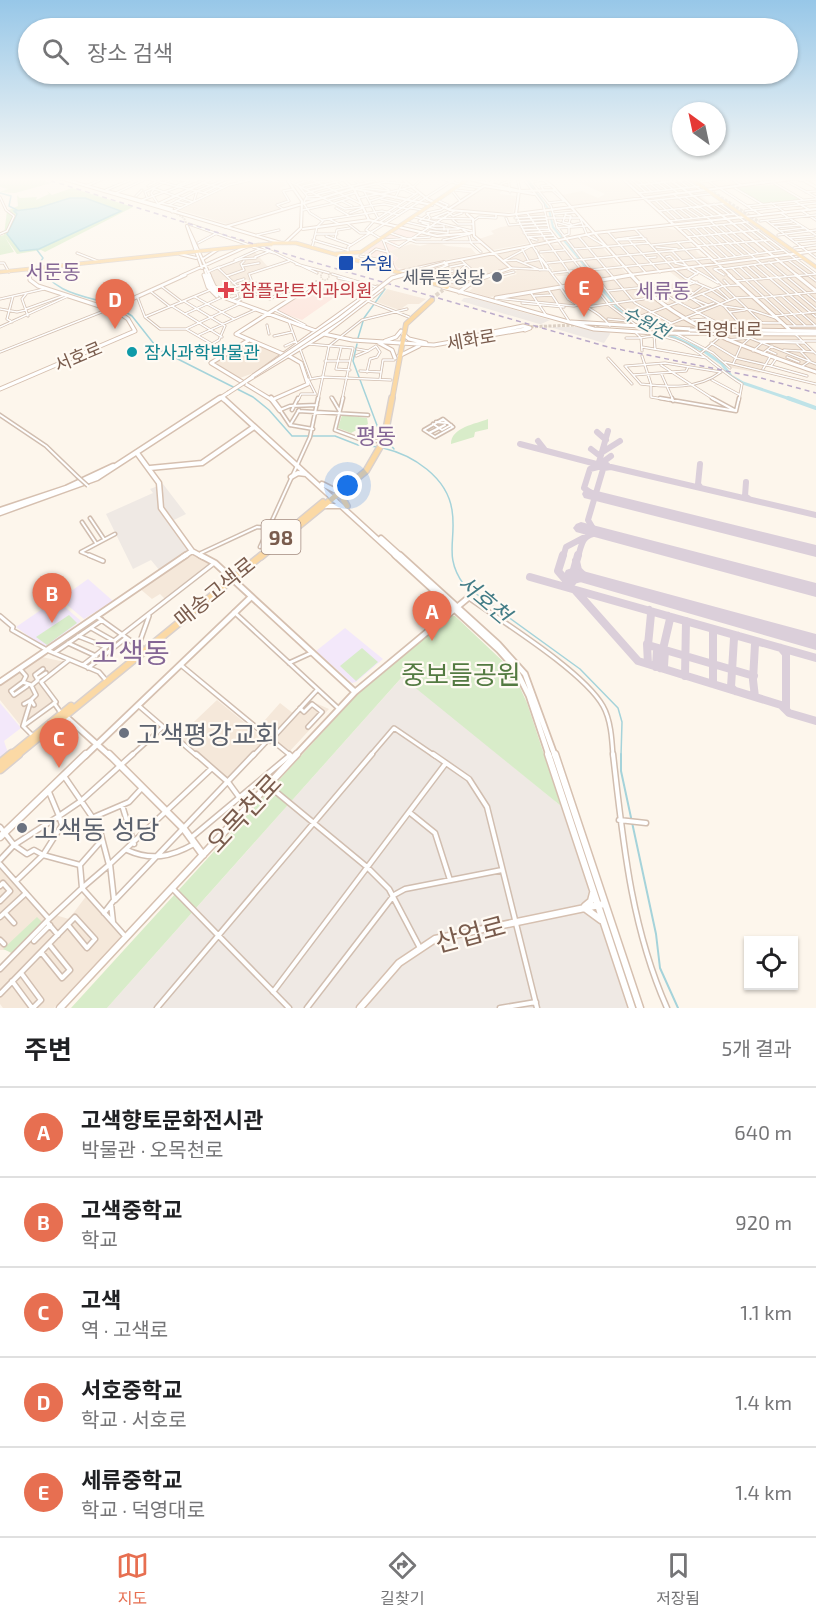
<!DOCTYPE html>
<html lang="ko">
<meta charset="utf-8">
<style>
body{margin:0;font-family:"Exo 2","Noto Sans KR",sans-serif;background:#f2f2f2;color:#202124}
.controls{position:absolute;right:18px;bottom:18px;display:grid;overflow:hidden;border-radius:0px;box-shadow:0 2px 4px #0004}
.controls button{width:54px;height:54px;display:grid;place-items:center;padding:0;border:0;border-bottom:2px solid #e0e0e0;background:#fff;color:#202124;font:30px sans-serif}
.compass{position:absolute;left:672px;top:102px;width:54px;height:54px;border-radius:50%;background:#fff;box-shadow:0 2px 4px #0004;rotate:327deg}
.you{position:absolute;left:348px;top:486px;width:21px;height:21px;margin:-15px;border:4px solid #fff;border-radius:50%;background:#1a73e8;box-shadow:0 0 0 9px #1a73e833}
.badge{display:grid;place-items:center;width:39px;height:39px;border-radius:50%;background:#e76f51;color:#fff;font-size:20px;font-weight:700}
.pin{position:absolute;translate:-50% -50px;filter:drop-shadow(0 2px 3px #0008)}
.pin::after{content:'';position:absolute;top:32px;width:21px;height:18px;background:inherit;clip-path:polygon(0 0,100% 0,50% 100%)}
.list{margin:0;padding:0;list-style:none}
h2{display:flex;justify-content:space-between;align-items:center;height:78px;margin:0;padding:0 24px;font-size:26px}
h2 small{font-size:20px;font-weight:400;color:#757577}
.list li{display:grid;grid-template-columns:39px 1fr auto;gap:18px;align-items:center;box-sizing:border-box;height:90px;padding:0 24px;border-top:2px solid #e0e0e0}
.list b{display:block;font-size:22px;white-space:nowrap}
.list p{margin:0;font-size:20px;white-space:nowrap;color:#757577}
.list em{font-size:20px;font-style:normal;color:#757577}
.icon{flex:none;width:33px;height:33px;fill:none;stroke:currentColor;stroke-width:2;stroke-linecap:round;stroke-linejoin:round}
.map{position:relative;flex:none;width:816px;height:1008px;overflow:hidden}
.search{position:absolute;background:#fff;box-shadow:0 2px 4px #0004;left:18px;right:18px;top:18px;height:66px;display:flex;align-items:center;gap:15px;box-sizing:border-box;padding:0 21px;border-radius:33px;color:#757577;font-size:22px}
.sheet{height:528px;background:#fff}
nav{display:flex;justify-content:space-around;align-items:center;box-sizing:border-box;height:84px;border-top:2px solid #e0e0e0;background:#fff;font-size:16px;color:#757577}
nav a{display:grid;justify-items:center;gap:3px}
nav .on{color:#e76f51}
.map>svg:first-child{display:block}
.residential{fill:#f5e8da}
.commercial{fill:#fde8e0}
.industrial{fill:#efe9e4}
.education{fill:#f3e8fa}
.green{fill:#d8ecc9}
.water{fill:#bfe3e8;stroke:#a5d3da;stroke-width:1.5}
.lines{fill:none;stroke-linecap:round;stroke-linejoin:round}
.stream-far1{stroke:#a5d3da;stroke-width:1.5}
.stream{stroke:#a5d3da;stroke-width:2}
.river-far2{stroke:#bfe3e8;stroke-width:2}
.river-far1{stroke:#bfe3e8;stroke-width:3}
.river{stroke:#bfe3e8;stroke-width:4}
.taxiway-far1{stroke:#dbcfda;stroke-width:6}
.taxiway{stroke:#dbcfda;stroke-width:8}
.runway{fill:#dbcfda;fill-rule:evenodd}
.street-tunnel{stroke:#dcd0c4;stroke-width:1.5;stroke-dasharray:1.5 1;stroke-linecap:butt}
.secondary-tunnel-far1{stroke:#dcd0c4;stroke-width:2;stroke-dasharray:2 1;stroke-linecap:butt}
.secondary-tunnel{stroke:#dcd0c4;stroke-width:3;stroke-dasharray:3 1.5;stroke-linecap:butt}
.primary-tunnel-far1{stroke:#dcd0c4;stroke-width:3;stroke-dasharray:3 1.5;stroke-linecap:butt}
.primary-tunnel{stroke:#dcd0c4;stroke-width:4;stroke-dasharray:4 2;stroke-linecap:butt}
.street-far3-casing{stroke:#d1beb0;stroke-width:3}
.street-far2-casing{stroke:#d1beb0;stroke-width:5}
.street-far1-casing{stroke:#d1beb0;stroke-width:6}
.street-casing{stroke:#d1beb0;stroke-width:7}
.secondary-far4-casing{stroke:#d6c0b0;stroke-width:4}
.secondary-far3-casing{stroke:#d6c0b0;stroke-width:5}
.secondary-far2-casing{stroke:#d6c0b0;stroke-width:7}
.secondary-far1-casing{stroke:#d6c0b0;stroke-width:8}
.secondary-casing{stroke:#d6c0b0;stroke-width:9}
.primary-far4-casing{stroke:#dad1cd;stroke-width:4.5}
.primary-far3-casing{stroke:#dad1cd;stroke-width:6}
.primary-far2-casing{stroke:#dad1cd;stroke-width:8}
.primary-far1-casing{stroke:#dad1cd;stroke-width:9}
.primary-casing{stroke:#dad1cd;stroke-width:11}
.street-far3{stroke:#fff;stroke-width:1.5}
.street-far2{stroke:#fff;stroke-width:2}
.street-far1{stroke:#fff;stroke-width:3}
.street{stroke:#fff;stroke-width:4}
.secondary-far4{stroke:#fff;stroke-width:2}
.secondary-far3{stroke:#fff;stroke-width:3}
.secondary-far2{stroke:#fff;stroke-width:4}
.secondary-far1{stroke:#fff;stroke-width:4.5}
.secondary{stroke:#fff;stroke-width:6}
.primary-far4{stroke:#fbd9a5;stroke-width:3}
.primary-far3{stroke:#fbd9a5;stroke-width:4}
.primary-far2{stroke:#fbd9a5;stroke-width:5}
.primary-far1{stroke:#fbd9a5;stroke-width:6}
.primary{stroke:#fbd9a5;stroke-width:8}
.rail{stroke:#b9a8c9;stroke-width:1.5;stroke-dasharray:5 4;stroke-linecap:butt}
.street-bridge-casing{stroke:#d1beb0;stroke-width:5;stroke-linecap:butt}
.secondary-bridge-far1-casing{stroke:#d6c0b0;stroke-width:4;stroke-linecap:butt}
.secondary-bridge-casing{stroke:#d6c0b0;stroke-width:5;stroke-linecap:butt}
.primary-bridge-casing{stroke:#dad1cd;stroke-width:4.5;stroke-linecap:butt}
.street-bridge{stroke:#fff;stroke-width:2}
.secondary-bridge-far1{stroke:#fff;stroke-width:2}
.secondary-bridge{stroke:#fff;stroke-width:3}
.primary-bridge{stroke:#fbd9a5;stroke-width:3}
.transit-dot{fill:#1a4fb4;stroke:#fffaf3;stroke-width:2}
.worship-dot{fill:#6b7280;stroke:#fffaf3;stroke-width:2}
.health-dot{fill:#e0444e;stroke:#fffaf3;stroke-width:2}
.culture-dot{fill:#0f9aa8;stroke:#fffaf3;stroke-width:2}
.labels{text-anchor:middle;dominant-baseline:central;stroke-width:4.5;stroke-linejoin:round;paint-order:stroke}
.far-transit-label{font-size:18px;fill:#164399;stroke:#fffaf3;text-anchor:start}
.far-worship-label{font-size:18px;fill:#5b616d;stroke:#fffaf3;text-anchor:end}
.far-health-label{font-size:18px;fill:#be3a42;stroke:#fffaf3;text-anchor:start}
.far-water-label{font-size:18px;font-style:italic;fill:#437c86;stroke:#fffaf3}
.far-street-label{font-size:18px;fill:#7a5c4d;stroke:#fffaf3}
.far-culture-label{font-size:18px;fill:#0d838f;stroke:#fffaf3;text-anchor:start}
.far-quarter-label{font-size:20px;fill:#846695;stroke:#fffaf3}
.shield{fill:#fffaf3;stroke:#a28b7f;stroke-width:1.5}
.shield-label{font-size:20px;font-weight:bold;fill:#7a5c4d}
.street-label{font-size:21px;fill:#7a5c4d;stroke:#fffaf3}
.neighbourhood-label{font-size:22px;fill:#846695;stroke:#fffaf3}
.water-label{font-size:22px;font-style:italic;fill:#437c86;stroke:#fffaf3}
.near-park-label{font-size:26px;fill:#537a41;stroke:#fffaf3}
.near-worship-label{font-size:26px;fill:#5b616d;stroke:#fffaf3;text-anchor:start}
.near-street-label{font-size:26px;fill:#7a5c4d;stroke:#fffaf3}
.near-quarter-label{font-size:28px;fill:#846695;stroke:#fffaf3}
</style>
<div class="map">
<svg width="816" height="1008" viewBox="0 0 816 1008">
<rect width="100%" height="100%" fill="#fdf6ec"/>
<!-- residential -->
<path class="residential" d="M263 178H280L286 186 280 188 289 201 276 205 281 208 227 224 180 210 231 185Z
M569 178H619L614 180 623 181 640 196 572 205 562 195 582 191 598 198 605 194Z
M689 178 705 189 647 197 706 191 710 193 700 195 713 205 726 204 746 216 674 225 623 179Z
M484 187 502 191 499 194 516 196 513 212H470L452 208Z
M545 213 548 228 557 239 534 243 516 215Z
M748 217 794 252 722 263 682 228Z
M518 224 530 243 493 250 479 239 494 234 491 231 501 227Z
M667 228 679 231 699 254 717 265 738 284 724 286 699 271 688 278 711 289 723 286 734 298 686 316 645 288 657 287 669 297 666 294 670 292 665 294 659 287 682 281 670 272 677 270 632 275 598 235 636 231 641 235 638 231Z
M592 236 648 297 701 327H657L627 313 568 240Z
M436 242 447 246 471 248 476 254 404 269 398 268 394 263 398 258 389 251 411 244 420 246Z
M547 244 562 245 589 282 579 283 569 271 570 276H557L536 246Z
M532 247 543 267 531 270 550 272 559 285 557 287 489 297 469 291 473 288 468 286 483 278 494 281 517 274 515 272 518 269 527 270 513 267 496 254Z
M255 252 268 267 249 274 250 281 219 290 215 286 209 272Z
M493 254 508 266 506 268 466 283 460 289 412 275 462 261 478 276 463 261Z
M790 255 816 275V290L775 257Z
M772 257 816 294V329H790L719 265Z
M739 285 753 298 788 329H746L723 305 743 329H709L718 323H732L717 322 699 313 736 299 725 287Z
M559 288 569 300 577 305 498 299Z
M387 289 426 299 419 304H408L399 310 377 302Z
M598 293 607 306 637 326 610 324 572 295Z
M717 333 793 334 816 356V371L739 345Z
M718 337 768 357 760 373 732 368 705 348Z
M249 340 281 354 251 374 237 379 211 363Z
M192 552 212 563 166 600 160 594 152 599 139 588Z
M42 657 65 662 39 681 54 700 21 726 0 700V686Z
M217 700 266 740 229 779 178 737Z
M311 701 329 709 289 752 275 740Z
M280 703 294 714 270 740 257 729Z
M0 869 47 918 12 954 7 950H0Z
M87 895 121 936 54 1008H3L0 1004V971L55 915 69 919Z"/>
<!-- commercial -->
<path class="commercial" d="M695 178H793L711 189Z
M399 229 423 233 420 236 430 238 394 242 400 246 389 252 398 258 394 263 400 271 364 260 366 256 363 252Z
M338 279 355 283 302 320 277 311 319 282H331Z"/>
<!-- industrial -->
<path class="industrial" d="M464 298H473L550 320 541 324 551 327H580L609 331 610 334 604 343 461 301Z
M163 484 186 514 174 520 194 548 160 571 151 560 133 569 106 514 153 493 150 489Z
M403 676 561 806 628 1008H107Z"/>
<!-- education -->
<path class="education" d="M88 579 113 601 84 619 60 599Z
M54 601H58L81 621 45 648 16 627Z
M345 628 383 659 356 682 352 683 316 651Z
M0 703 21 728 4 741 8 753 0 759Z"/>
<!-- green -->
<path class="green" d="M37 178 51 183 15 193 0 192 8 189 0 187V179Z
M762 183 754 186 775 185 803 200 762 204 736 188Z
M72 188 133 207 45 252 41 250 17 254 5 237 14 252 0 255V236L4 235 7 211 18 206 17 195 20 198 37 197 36 200 49 194 47 191 52 195Z
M342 415 367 418 368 424 351 433 338 428Z
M488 419V429L475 432 474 437 451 444C451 427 476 424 488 419Z
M69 615 77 623 47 645 36 637Z
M449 616H455L512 670 527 703 561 806 402 677 107 1008H71L361 690Z
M362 648 378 662 356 681 340 666Z
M37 917 42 922 12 953 3 949Z"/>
<!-- water -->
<path class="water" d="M85 198 121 211 39 249 20 251 7 234 17 214 14 211 38 208 70 198Z"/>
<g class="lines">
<!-- stream-far1 -->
<path class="stream-far1" d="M0 193 11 196 9 206 17 210
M37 250 43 258 39 264C52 294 86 296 114 305
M118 307 132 316 158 349 253 397 269 410 292 436H335L358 445 379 447
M358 338 364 318 385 289
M357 344 353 361 378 428
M389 443 394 449
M383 448C413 455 447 477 452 510 457 540 443 556 464 585L580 669 618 708 622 722 621 756"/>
<!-- stream -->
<path class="stream" d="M621 754V771L656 934 660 968 678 1008"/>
<!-- river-far2 -->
<path class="river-far2" d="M526 178 549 210 553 227 593 276"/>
<!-- river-far1 -->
<path class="river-far1" d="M591 275 621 312 704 351 722 364 731 376 743 383 793 400"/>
<!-- river -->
<path class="river" d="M788 398 816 408"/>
<!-- taxiway-far1 -->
<path class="taxiway-far1" d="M597 432 606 440
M538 441 545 450
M520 444 604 466 588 520 594 530 603 533
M591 449 600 456
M601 453 620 441
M601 464 599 462 608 431
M700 464 698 484 701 488
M607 465 603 462 611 456
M604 468 611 467 816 515
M746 482 745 496 749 499
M594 495 584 488 590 469 602 466
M563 557 566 547 583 538
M578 557C582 543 582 535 598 533"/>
<!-- taxiway -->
<path class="taxiway" d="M563 555 558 571 570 585 574 580 585 577 578 570 576 561
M530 577 816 658
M570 584 578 555
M575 590 638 661 781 705 789 713 816 721
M649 610 651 614 648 645 754 676
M713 629V684
M647 644 648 664
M781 648 786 654V708
M663 649 670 619 668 616
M656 667 657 649 660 648
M660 668 664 666 665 650
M685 676 686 621
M735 691 731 687 734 638 738 636
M755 697 753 680 755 644 759 642"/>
<!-- runway -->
<path class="runway" d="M589 489 816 545V557L584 498 582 494 584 490Z
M581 522 816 583V597L576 532 573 528 576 524Z
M572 568 816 634V650L566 578 564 574 566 570Z"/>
<!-- street-tunnel -->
<path class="street-tunnel" d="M321 276a4 4 0 1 1 8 0a4 4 0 1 1-8 0Z"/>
<!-- secondary-tunnel-far1 -->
<path class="secondary-tunnel-far1" d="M174 212 184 218 187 225
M196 248 204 269"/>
<!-- secondary-tunnel -->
<path class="secondary-tunnel" d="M583 325 600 327
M526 327 576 325"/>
<!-- primary-tunnel-far1 -->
<path class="primary-tunnel-far1" d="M702 185 758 221"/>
<!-- primary-tunnel -->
<path class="primary-tunnel" d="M431 299 443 290"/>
<defs>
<path id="street-far3" d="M144 178 208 194
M235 178 240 182
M330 178 342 187
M352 178 359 184
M362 178 367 182
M439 178 459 184
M447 178 453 181
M483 178 489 183
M508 178 510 192
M517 178 520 190
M523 178 543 204 549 229 609 305 640 328
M528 178 551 206 557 227 618 305 631 316 660 329
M630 178 646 192
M636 178 652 192
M643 178 660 191
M651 178 666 189
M658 178 678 193
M676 178 689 188
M704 178 718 188
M757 178 764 183
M161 179 197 181
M285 179 345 209 384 204 408 209
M483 179 491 178
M731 179 741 185
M313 180 361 204
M686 180 701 190
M531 182 543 180
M700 182 730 178
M788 182 816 197
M202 183 222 188
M492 183 500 178
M774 183 803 200
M378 184 389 190
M489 184 494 178
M501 184 510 181
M178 185 189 181
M461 185 480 188
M638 185 685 180
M86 186 105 178
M148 186 162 179
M303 186 324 181
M410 187 403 189 414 194
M413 187 423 178
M152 188 193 202
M356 188 385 182 407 184
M361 188 389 191
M735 188 762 204
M154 189 151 193 158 204
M307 189 351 178
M721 189 761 215
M106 190 135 178
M455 190 473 192
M364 191 378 218
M544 191 541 186 550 185
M553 191 563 200
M453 192 460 201
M806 192 816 191
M116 193 146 179
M203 193 226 182
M306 193 338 184
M639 193 702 186
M318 194 374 181
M382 194 403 189
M673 194 712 221
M136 196 142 190
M0 197 6 210 14 216 7 231 0 234
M147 197 145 192 172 179
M307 197 319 196
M685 197 713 216
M358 198 378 194
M395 198 402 184
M305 199H317
M381 199 399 203
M661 199 684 219
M142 200 203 178
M329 200 355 193
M655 200 677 220
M176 201 188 204
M194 201 197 191 229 178
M342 201 352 206
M370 201 386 196
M648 201 710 194
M794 201 810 210
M304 202 307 196 297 184 317 178
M161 203 181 208
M335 203 350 198
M548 203 565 201
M771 203 786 213
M304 204 310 213 323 221 317 227 312 248
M714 204 729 214
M721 204 816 274
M169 205 197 191
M747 206 816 199
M336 208 348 215
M411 208 423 210
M283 209 277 205 289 201 283 191 293 189
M680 209 692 218
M687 209 699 217
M303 210 335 203
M659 211 728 203
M745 211 816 203
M802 211 816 220
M172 212 229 185 259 178
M350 213 363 208
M527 213 584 293
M566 213 563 222 571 224
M781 213 816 235
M429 214 419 221 429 223
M516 214C525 238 552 277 570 295 582 307 600 311 610 326
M554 214 575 212
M565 215 571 216 569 223
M415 217 472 231
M432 218 473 219
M433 218 448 212 453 216 462 213
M506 218 509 225 547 222
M515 218 546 216
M547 218H580L587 235 605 246
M329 219 339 224
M323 220 382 211 399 215
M428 220 430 218 427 213 441 210 448 205 439 201
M453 220 458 224H473
M473 221 479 217 496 218V215
M517 221 546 219
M669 221 734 214
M710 221 816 309
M760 221 816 215
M767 221 816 258
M380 222 420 196
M406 222 436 229H459
M555 222 570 226
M347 223 360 233H369
M422 223 429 225 427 227
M741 223 776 250
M189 224 249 245
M771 224 792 222
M723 225 758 253
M433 226H444V230
M708 226 743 255
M521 227 548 225
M702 227 736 257
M776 227 799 225
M557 228 587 226
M687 228 721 259
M695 228 728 258
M635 229 675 270
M679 229 748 222
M523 230 549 229
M780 231 804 228
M608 232 646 273
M390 233 416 242H481
M524 233 551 231
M316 234H337
M427 234 430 231 448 233V229
M257 235 279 230
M778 235 816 230
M326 236 351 245
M469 236 471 243 481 252
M563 236 569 234V226L581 223
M527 237 554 235
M579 237 635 303 671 323
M687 237 759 230
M530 238 537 240
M627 238 660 272
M790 238 814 236
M335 239 337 230 350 228
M544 239 556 238
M617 239 642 236
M313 240 347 250
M383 240 399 247 454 211
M385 240 430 237
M443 240 470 234 463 230
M616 240 646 239
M677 242 762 323
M796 242 816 240
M198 243 217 233
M258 245 317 273
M652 245 691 241
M697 246 769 240
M253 247 274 253
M656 247 677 249
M794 248 816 245
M522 249 528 260
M575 249 649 243
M536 250 544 269
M348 251V247L457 178
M672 251 689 268
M540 252 564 250
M77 253 100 262
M360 256 392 262
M367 256 376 249 388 252
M255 257 268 252
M666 257 670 256 676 262
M646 258 656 257
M235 260 260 249
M461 260 481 278
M712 260 784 250
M788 260 816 281
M503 261 516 260 540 270
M503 261 533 245
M525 262 542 259 548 267
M769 262 816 301
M0 263H4L9 272
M547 263 700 248
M675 263 687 266
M296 264 329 273
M754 265 816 317
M242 266 259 263
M377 266 392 264
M747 266 762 279
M450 267 465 264
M740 267 806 326
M511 268 550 270
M692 268 718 283
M721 268 714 269 724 275
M732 268 796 326
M688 269 697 274
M723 269 803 258
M420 270 429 273 448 265
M590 270 710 258
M675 270 685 278 713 290
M395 271 383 240 366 230 374 221 417 193
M499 271 502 275 514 272
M208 272 219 267
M457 273 466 265
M553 273 580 270
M332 274 365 284
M455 274 458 278 469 279 473 272
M436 275 453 271
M227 276 244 270 241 264 244 261
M338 278 377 287
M448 278 457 277
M688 279 699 272
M724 280 729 285
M430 281 472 271
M736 281 816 274
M252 282 295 296
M452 282 466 285
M233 283 244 279 237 281
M438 284 469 279 474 281
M161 286 182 302
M237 286 218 268 242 259 256 258
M657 286H665L671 290
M704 286 689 297 704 307
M560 287 568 299 578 305
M683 288 693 293
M717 288 730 300
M548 289 569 321
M672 290 691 282
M679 290 690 296
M150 291 169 306
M220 291 252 282 249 274 289 261
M607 291 657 286 672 299 716 322 782 323
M713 291 728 301
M253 293 270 299 282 292
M531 293 546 315
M26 294 22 299 28 316
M569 294 598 292
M702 294 724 306 745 330
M225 295 253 288
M137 296 145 317 160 329H186L212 344 219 340 225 326 184 301
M534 296 552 295
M782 296 816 326
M195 297 234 319
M496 298 574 306 582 304
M756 298 816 292
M0 299 44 289
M233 299 238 297 236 291
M694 299 708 305
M238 301 264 286
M368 301 409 317
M522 303 564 307
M172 306 222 337
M724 306 751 310 776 318
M587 307 643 299 697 282
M0 309 17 312 26 310
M26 309 65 295
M275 310 305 325
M694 310 714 303
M730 312 745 310
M185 314 220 298
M774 316 816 312
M145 317 210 290
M636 318 723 286 739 285
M608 319 629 321
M692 320 708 319
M12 322 7 319 13 296
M289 322 297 344
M267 325 269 334
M785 326H815
M0 327 68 296
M662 327 735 298 753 297
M706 328 716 325V322
M186 329 239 304
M635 332 641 338 642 351
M675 333 713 353 730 368
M747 333 750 338 816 364
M654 334 655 349
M199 335 257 309
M796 335 816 354
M274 336 292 332
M626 338H641
M640 338C684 328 708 364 742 384L740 395
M727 340 750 338
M759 341H803
M804 341H816
M711 343 736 358 771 366 776 359
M796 343 805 351
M309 344 353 348 350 361H325
M285 346 296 341
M642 347 707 358
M341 348 336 369 350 370
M300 349 311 379
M767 350 776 354
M784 350 814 352
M753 351 763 342 804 343
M800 351 810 361 801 367
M0 352 109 309
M701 353 721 336
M762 354 772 346
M356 356 368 351 357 349
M642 356 651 384V397L669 400
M787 357 799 362
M608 358 632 384
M725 362 816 384
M733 364 741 346 750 338
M661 365 715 400
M625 366 641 384C669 387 697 390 721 372
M626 366 665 363 721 372
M771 366 807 376
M763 369 770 357
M360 371 381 372
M367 372 370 359 377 357 380 352 376 346 368 351
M661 373 673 400
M633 375 686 371 688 367
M308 379 315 393
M310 379 322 377 391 380
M380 379 383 360H394
M712 380 740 395 739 400
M331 397 333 400
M298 400 301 394H316
M318 400 329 346 362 320 407 309
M342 400 350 361"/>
<path id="street-far2" d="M332 398 339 410
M343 398 335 430 362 440 379 441
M660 398 736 411
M672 398 673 401
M712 398 736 411
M292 410 298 398
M298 411 368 415
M736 411 739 398
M0 415 46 446 77 476
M443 419 453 427 435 437 424 430Z
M436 422 447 423
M433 424 442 430 451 425
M290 425 299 410
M313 429 290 425 280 410 290 406 317 405
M429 433 445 425
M90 518 104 539
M82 522 96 543
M260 547 310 437 318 398
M201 553 257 527 270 528
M93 557 81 552 115 534"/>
<path id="street-far1" d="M89 555 103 561
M469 598C503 622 584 672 603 706 611 720 612 740 613 756
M234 612 338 708
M0 616 13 627 12 630 47 650 99 672 105 679
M96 616 142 649
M91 628 114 641
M78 636 106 647
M68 643 96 656
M141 647 139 644 149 616
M54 653 102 620
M289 663 311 653
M83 665 213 564
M182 666 291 756
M88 668 126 638
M20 669 26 676 23 682 31 685 36 695 31 700 23 726
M37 679 46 673
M23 682 11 691 14 695 27 686
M32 685 38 680 35 675 43 669
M54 703 61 713
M24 704 31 700 34 705
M139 706 197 756
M300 708 304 712 312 704 322 712 308 727
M33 736 23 726 56 702 41 682 69 660
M270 741 317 690
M131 756 163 727
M253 756 268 740
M370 756 394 728 435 756"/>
<path id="street" d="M196 754 228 782 239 797
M289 754 293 758
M433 754 469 779 487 807 537 1008
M613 754C623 842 631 927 667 1008
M64 776 99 827 109 865
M269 786 367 867 389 889 420 948
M122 805 134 844
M409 812 435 833 450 880
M94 817 129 802 141 789
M619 820 646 823
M0 827 14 845 0 860
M192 837 289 756
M127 850C151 861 171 857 194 844
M0 864 49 919 0 969
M110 864 212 768
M80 865 102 840
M16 881 43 855 34 850 27 854 14 845 59 816 49 792
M0 886 3 883 10 891 0 901
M174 890 289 1008
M115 900 254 754
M111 904 113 922
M5 913 14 923
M104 913 114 900 110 864 82 888 80 865 43 855 62 825 59 816 81 801 133 754
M0 917 26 893
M49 919 82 888 124 935
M47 922 58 935
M0 940 4 944
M34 941 50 925
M41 952 62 978 70 970 49 944
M21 973 41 1000 33 1008
M12 981 32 1008
M273 992 446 763
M0 994 75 917 95 939 87 948 68 925
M157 1008 372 754
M307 1008 394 895 405 889 502 870
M500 1008 536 1002"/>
<path id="secondary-far4" d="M60 178 281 243
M341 178 353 188
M401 178 427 199 450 210 509 215 800 178
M541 178 553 187 633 276
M622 178 731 276
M667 178 727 219 798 276
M469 179 520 191 555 190
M799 180 816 179
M803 180 816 187
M354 189 369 220
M356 189 432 205
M107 191 172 209
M158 204 214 178
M449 209 484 186 534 194
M467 214 473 219 474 236 511 268
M516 214 519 191
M187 226 202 268
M187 226 210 276
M225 227 352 189
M303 229 369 220 437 236 472 233
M285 243 301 228 302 201 286 178
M180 254 196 258
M203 259 217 250
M444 263 595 233 816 209
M425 269 447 264
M29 270 30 276
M205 270 207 276
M399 272 444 262
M181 276 248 246
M487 276 511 268
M622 276 816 251"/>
<path id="secondary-far3" d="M204 275 208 287 217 296
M207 275 211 287 223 297 324 334 352 340 434 345 526 329
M209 275 214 286 224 295
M631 275C678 328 751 349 816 372
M729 275 790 330
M796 275 816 291
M443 287 594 329 655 333 816 334
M459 292 474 281 491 275
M496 298 631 275
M110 309 185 275
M571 322 692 329
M751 330 816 331
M403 334 409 339 426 343
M469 337 523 326 530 328 525 330
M249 340 211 363 272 400
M385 341 396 337 401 331
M379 343 392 350 395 358
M283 354 236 334 316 283
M399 356 419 346
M248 380 324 334 382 289
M245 382 377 287 382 288
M0 389 135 331 128 319 118 312 38 286 30 280 29 275
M221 397 224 400
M274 399 308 384 301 363 289 356
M217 400 228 393"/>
<path id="secondary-far2" d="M223 398 397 557
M271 398 280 410
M137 453 159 483 161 508 192 551 203 557
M150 468 202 463 254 427
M291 477 298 473 306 474
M322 484 334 490 347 483
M326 506H341
M0 510 66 488 113 466
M0 513 97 478 220 398
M381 538 402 557
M183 557 192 551"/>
<path id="secondary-far1" d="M200 555 215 563 355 692
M395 555 499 650 515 668 529 696 549 756
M400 555 498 644 525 674 555 756
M0 682 186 555
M64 715 110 756
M85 756 250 598
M295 756 355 692 468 598"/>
<path id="secondary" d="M109 754 184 829 203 855
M548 754 632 1008
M555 754 640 1008
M0 837 86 754
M585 906 591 901 593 893
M586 909 601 920
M60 1008 297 754
M360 1008 399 963 435 939 604 904"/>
<path id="primary-far4" d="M690 178 816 267
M270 243H296L411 276
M334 254 361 252 470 178
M0 272 258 245"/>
<path id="primary-far3" d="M406 275 447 287
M392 400 406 324 432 300"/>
<path id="primary-far2" d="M346 488 343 499 347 506
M300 521 323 502
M261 557 366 471 384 440 392 398"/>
<path id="primary-far1" d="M10 756 71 706
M16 756 262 555"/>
<path id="primary" d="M0 764 12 754
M0 769 18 754"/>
</defs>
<!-- street-far3 casing -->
<use href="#street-far3" class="street-far3-casing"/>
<!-- street-far2 casing -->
<use href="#street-far2" class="street-far2-casing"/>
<!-- street-far1 casing -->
<use href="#street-far1" class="street-far1-casing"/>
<!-- street casing -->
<use href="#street" class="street-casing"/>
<!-- secondary-far4 casing -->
<use href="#secondary-far4" class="secondary-far4-casing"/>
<!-- secondary-far3 casing -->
<use href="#secondary-far3" class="secondary-far3-casing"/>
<!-- secondary-far2 casing -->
<use href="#secondary-far2" class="secondary-far2-casing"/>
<!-- secondary-far1 casing -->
<use href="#secondary-far1" class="secondary-far1-casing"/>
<!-- secondary casing -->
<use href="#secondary" class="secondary-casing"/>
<!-- primary-far4 casing -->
<use href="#primary-far4" class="primary-far4-casing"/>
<!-- primary-far3 casing -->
<use href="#primary-far3" class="primary-far3-casing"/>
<!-- primary-far2 casing -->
<use href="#primary-far2" class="primary-far2-casing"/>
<!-- primary-far1 casing -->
<use href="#primary-far1" class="primary-far1-casing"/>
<!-- primary casing -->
<use href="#primary" class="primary-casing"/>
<!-- street-far3 -->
<use href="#street-far3" class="street-far3"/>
<!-- street-far2 -->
<use href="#street-far2" class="street-far2"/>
<!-- street-far1 -->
<use href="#street-far1" class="street-far1"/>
<!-- street -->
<use href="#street" class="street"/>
<!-- secondary-far4 -->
<use href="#secondary-far4" class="secondary-far4"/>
<!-- secondary-far3 -->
<use href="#secondary-far3" class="secondary-far3"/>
<!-- secondary-far2 -->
<use href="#secondary-far2" class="secondary-far2"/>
<!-- secondary-far1 -->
<use href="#secondary-far1" class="secondary-far1"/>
<!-- secondary -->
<use href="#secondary" class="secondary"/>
<!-- primary-far4 -->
<use href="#primary-far4" class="primary-far4"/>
<!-- primary-far3 -->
<use href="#primary-far3" class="primary-far3"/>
<!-- primary-far2 -->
<use href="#primary-far2" class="primary-far2"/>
<!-- primary-far1 -->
<use href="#primary-far1" class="primary-far1"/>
<!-- primary -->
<use href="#primary" class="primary"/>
<!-- rail -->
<path class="rail" d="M42 178 299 258 608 347 761 378 816 393"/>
<defs>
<path id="street-bridge" d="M77 476 88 486"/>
<path id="secondary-bridge-far1" d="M397 276 444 263"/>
<path id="secondary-bridge" d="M690 330 755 331
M253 376 339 319 392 278 403 275
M228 393 245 382"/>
<path id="primary-bridge" d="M258 245 272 244"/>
</defs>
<!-- street-bridge casing -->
<use href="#street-bridge" class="street-bridge-casing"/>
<!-- secondary-bridge-far1 casing -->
<use href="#secondary-bridge-far1" class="secondary-bridge-far1-casing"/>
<!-- secondary-bridge casing -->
<use href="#secondary-bridge" class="secondary-bridge-casing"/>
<!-- primary-bridge casing -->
<use href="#primary-bridge" class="primary-bridge-casing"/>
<!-- street-bridge -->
<use href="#street-bridge" class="street-bridge"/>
<!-- secondary-bridge-far1 -->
<use href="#secondary-bridge-far1" class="secondary-bridge-far1"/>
<!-- secondary-bridge -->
<use href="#secondary-bridge" class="secondary-bridge"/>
<!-- primary-bridge -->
<use href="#primary-bridge" class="primary-bridge"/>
</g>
<!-- sky -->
<linearGradient id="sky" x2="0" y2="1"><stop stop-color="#97c7e8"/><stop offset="0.56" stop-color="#fefbf6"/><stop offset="1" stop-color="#fefbf6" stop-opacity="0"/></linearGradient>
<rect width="816" height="320" fill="url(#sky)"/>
<!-- markers -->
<rect class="transit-dot" x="338" y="255" width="16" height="16" rx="3"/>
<g class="worship-dot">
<circle cx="497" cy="277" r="6"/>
<circle cx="124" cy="733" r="6"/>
<circle cx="22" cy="828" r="6"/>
</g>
<path class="health-dot" d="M223 281h6v6h6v6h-6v6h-6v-6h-6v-6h6z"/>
<circle class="culture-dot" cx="132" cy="352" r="6"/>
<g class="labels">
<!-- far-transit labels -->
<g class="far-transit-label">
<text x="360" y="263">수원</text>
</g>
<!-- far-worship labels -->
<g class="far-worship-label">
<text x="485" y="277">세류동성당</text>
</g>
<!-- far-health labels -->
<g class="far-health-label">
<text x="240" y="290">참플란트치과의원</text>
</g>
<!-- far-water labels -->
<g class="far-water-label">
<text transform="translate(646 322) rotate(28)">수원천</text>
</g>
<!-- far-street labels -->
<g class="far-street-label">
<text x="729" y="329">덕영대로</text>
<text transform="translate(471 339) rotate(-10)">세화로</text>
<text transform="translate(78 356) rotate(-23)">서호로</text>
</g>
<!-- far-culture labels -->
<g class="far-culture-label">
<text x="144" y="352">잠사과학박물관</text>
</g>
<!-- far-quarter labels -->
<g class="far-quarter-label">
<text x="53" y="271">서둔동</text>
<text x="663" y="290">세류동</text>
</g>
<!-- shield labels -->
<rect class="shield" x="261.5" y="520" width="39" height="34" rx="4.5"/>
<g class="shield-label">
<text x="281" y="537">98</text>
</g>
<!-- street labels -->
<g class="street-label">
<text transform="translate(214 591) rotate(-39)">매송고색로</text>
</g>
<!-- neighbourhood labels -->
<g class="neighbourhood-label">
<text x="376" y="435">평동</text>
</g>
<!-- water labels -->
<g class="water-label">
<text transform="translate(485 598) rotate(40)">서호천</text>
</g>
<!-- near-park labels -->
<g class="near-park-label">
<text x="461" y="673">중보들공원</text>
</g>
<!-- near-worship labels -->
<g class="near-worship-label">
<text x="136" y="733">고색평강교회</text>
<text x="34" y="828">고색동 성당</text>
</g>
<!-- near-street labels -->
<g class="near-street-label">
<text transform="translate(243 812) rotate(-47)">오목천로</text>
<text transform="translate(470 933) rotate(-15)">산업로</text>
</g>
<!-- near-quarter labels -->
<g class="near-quarter-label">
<text x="131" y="652">고색동</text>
</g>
</g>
</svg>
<div class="controls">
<button><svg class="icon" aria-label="locate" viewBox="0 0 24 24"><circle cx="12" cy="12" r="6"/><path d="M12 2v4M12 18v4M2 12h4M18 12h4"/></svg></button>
</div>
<svg class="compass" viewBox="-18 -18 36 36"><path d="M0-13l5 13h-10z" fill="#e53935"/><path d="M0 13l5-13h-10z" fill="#757577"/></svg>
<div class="you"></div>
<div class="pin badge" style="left:432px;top:641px">A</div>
<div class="pin badge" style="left:52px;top:623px">B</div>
<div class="pin badge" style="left:59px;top:768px">C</div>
<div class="pin badge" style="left:115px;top:329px">D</div>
<div class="pin badge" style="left:584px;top:317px">E</div>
<div class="search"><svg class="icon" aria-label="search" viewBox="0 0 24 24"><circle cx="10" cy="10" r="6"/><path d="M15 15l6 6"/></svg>장소 검색</div>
</div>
<section class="sheet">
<h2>주변<small>5개 결과</small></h2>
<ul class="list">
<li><span class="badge">A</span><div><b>고색향토문화전시관</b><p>박물관 · 오목천로</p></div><em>640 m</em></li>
<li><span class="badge">B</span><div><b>고색중학교</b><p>학교</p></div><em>920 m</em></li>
<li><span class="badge">C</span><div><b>고색</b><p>역 · 고색로</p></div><em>1.1 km</em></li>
<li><span class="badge">D</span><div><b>서호중학교</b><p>학교 · 서호로</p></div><em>1.4 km</em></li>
<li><span class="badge">E</span><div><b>세류중학교</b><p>학교 · 덕영대로</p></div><em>1.4 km</em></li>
</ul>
</section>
<nav>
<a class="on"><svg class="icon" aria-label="map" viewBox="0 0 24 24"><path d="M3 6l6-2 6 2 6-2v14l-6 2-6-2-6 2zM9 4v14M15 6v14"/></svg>지도</a>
<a><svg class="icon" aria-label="directions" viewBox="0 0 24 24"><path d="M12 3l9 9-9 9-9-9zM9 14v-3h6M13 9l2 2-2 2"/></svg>길찾기</a>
<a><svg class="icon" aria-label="saved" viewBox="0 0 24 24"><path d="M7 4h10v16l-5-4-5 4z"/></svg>저장됨</a>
</nav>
